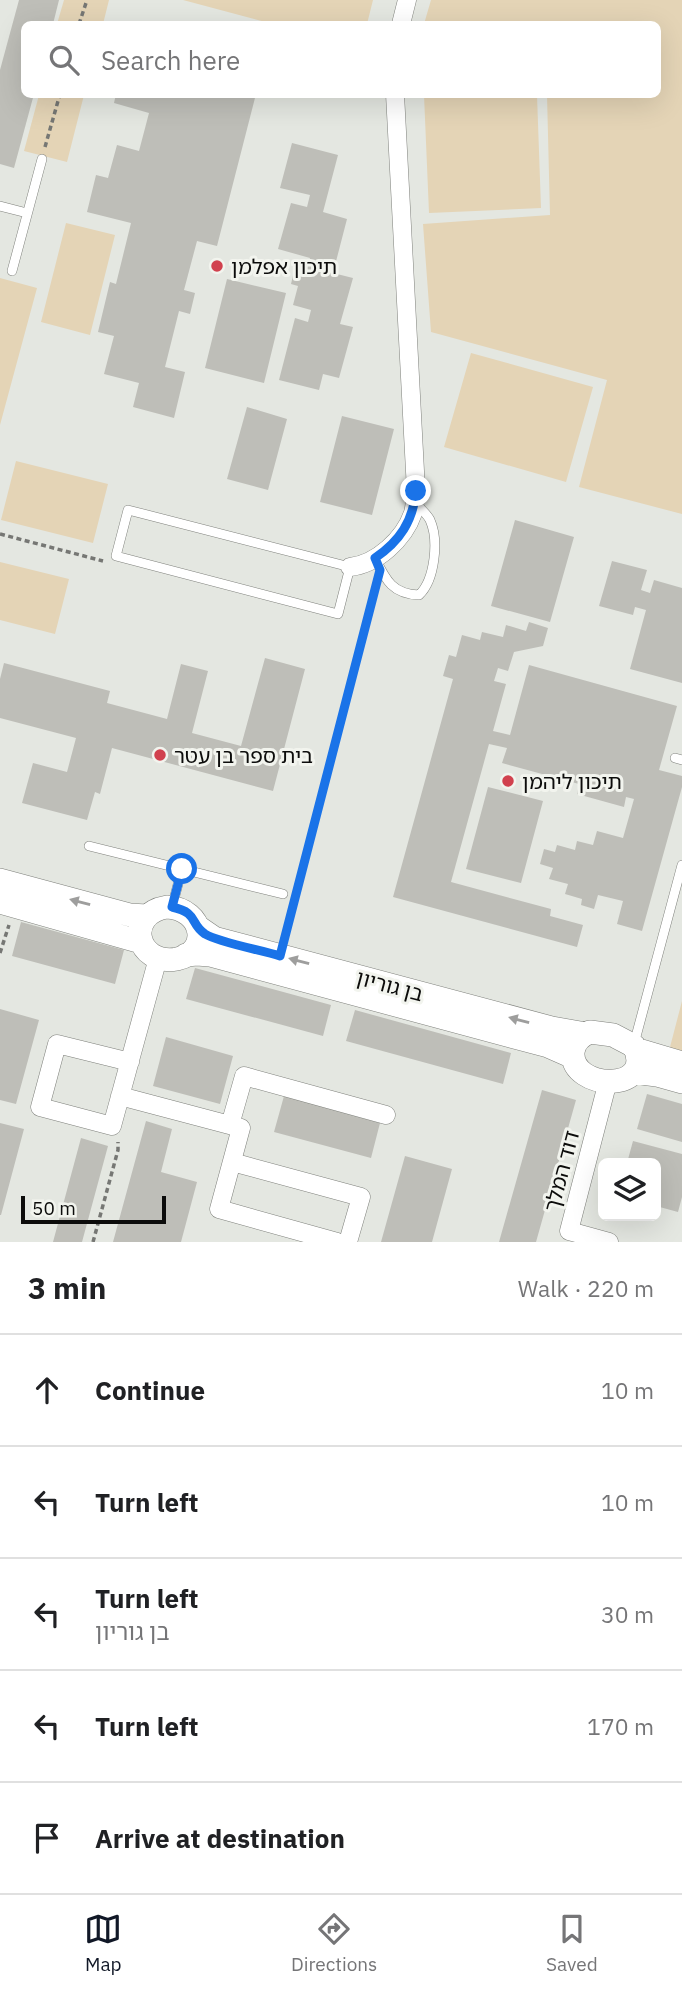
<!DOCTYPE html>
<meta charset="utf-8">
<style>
body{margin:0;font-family:"IBM Plex Sans","Noto Sans Hebrew",sans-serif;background:#f2f2f2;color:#202124}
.controls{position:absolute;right:21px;bottom:21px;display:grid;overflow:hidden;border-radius:10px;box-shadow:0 7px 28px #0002}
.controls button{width:63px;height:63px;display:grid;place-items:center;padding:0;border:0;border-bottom:2px solid #e0e0e0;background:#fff;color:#202124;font:35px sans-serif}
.scale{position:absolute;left:21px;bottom:18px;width:145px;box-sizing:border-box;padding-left:7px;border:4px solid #0c0c0b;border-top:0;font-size:19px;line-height:24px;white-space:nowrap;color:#0c0c0b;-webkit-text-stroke:5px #f2f4ee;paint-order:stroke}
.stop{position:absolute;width:21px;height:21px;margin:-16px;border:5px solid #1a73e8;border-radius:50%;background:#fff}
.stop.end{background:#1a73e8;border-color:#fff;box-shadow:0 2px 7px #0008}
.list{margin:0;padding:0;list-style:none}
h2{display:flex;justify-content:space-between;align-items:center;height:91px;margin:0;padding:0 28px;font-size:30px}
h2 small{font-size:23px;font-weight:400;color:#757577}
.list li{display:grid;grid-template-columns:46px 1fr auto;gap:21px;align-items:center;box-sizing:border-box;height:112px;padding:0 28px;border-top:2px solid #e0e0e0}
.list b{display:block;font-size:26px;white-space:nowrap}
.list p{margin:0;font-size:23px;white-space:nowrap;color:#757577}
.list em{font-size:23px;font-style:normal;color:#757577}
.icon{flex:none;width:38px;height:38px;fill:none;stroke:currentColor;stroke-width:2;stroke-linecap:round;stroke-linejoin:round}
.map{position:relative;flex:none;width:682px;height:1242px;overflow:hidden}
.search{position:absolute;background:#fff;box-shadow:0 7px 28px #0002;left:21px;right:21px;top:21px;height:77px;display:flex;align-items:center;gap:18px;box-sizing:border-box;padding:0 24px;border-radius:10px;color:#757577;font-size:26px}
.sheet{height:651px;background:#fff}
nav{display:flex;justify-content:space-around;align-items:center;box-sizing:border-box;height:98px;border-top:2px solid #e0e0e0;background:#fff;font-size:19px;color:#757577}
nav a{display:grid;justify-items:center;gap:4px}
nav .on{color:#111827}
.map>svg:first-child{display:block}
.green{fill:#e4d4b6}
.building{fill:#bebeb8}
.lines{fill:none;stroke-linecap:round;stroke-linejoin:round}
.service-casing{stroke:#7f817c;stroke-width:10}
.minor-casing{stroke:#7f817c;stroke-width:19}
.tertiary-casing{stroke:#7f817c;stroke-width:24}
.path{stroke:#767774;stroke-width:3.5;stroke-dasharray:5 3.5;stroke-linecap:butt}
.service{stroke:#fff;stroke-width:9}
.minor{stroke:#fff;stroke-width:18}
.tertiary{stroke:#fff;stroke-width:23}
.oneway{fill:#9e9e9d}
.route{stroke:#1a73e8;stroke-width:9}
.poi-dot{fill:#d1414e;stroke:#f2f4ee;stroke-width:2.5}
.labels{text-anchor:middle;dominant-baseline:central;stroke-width:6;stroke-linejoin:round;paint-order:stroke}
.poi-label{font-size:21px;fill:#0c0c0b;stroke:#f2f4ee;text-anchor:start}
.street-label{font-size:21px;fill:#0c0c0b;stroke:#f2f4ee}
</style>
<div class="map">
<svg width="682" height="1242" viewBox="0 0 682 1242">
<rect width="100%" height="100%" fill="#e4e7e1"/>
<!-- green -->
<path class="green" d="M64 0H109L103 24H57Z
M183 0H373L367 24H273Z
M431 0H682V514L579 487 607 380 431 332 423 224 550 215 547 95 658 94V24H424Z
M39 95H84L67 162 24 151Z
M424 95H537L541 208 429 213Z
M66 223 115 235 90 335 41 322Z
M0 278 37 288 0 425Z
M471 353 593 387 566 482 444 447Z
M16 461 108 484 93 543 1 520Z
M0 562 69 579 55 634 0 620Z
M682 1001V1054L669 1051Z"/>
<!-- building -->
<path class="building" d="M19 0H59L53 24H24V94H34L14 168 0 164V70Z
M116 94H256L217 246 197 241 184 290 195 293 190 314 179 311 165 367 185 372 174 418 133 407 139 383 104 374 114 336 98 332 110 282 116 284 131 223 87 212 96 175 108 178 117 145 139 151 149 113 114 103Z
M292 143 338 155 323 212 347 219 333 273 353 278 340 324 353 327 339 378 323 374 319 390 279 380 295 318 308 322 311 310 293 305 298 286 291 284 296 263 308 266 310 258 278 249 291 203 307 207 310 195 280 188Z
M227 279 286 293 264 383 205 368Z
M247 407 287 419 268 490 227 479Z
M342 416 394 429 372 515 320 502Z
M515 520 574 537 550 622 491 606Z
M612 561 647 570 641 590 650 593 654 580 682 588V683L630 669 646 610 635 607 633 615 599 606Z
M529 622 548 628 543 646 514 652 508 671 498 668 494 681 506 684 493 731 510 735 529 665 677 706 659 770 682 776V787L642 931 617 924 623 901 598 895 594 909 581 905 582 899 565 894 568 884 549 879 553 868 540 864 544 849 555 852 557 845 575 850 577 841 593 845 597 831 623 838 634 799 626 797 624 807 577 794 579 784 502 763 507 748 489 744 451 882 551 909 550 916 583 925 577 947 393 897 453 679 443 676 449 655 456 657 462 635 480 640 482 632 503 637 506 625 526 631Z
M265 658 305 669 273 791 112 748 100 794 95 792 87 820 22 803 33 763 67 772 76 738 0 718V679L4 663 110 691 107 703 167 719 181 664 208 671 192 733 241 746Z
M488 787 543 801 521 883 466 869Z
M21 922 124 950 115 984 12 956Z
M195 968 331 1005 323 1036 186 999Z
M0 1009 39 1020 16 1104 0 1100Z
M355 1010 511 1053 503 1084 346 1041Z
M166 1037 233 1056 220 1104 153 1086Z
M542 1090 576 1100 536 1242H499Z
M647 1094 682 1104V1142L637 1129Z
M284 1096 380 1123 371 1158 274 1132Z
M146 1121 172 1129 161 1172 197 1182 181 1242H113Z
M0 1123 24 1129 1 1215H0Z
M81 1138 108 1146 82 1242H53Z
M633 1141 682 1154V1197L678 1212 656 1206V1163H627Z
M405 1156 452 1169 432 1242H381Z"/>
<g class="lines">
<defs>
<path id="service" d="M0 206 27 213
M12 271 42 159
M128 510 350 567 338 614 116 556Z
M375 558C386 581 393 594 419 595 435 580 439 540 430 520 427 514 420 508 415 503
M675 758 682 760
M89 846 283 894
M172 907 182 869
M634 1044 682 865"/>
<path id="minor" d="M401 24 407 0
M350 567C377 564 404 539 413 513 415 506 415 498 416 490L395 94
M130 1062 57 1044 40 1107 112 1126 158 958
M608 1081 569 1231 609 1242
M120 1096 241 1128 219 1209 337 1242
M230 1125 244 1076 386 1115
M232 1162 361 1197 348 1242"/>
<path id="tertiary" d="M0 880 130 915 146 916
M0 902 141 942
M167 907C204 909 211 952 177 959 136 966 124 914 167 907Z
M198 927 214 938 552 1028 586 1034
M186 955 197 954 210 955 548 1046 573 1057
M590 1032 613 1035 634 1046C657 1093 570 1091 573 1052 574 1042 580 1036 590 1032Z
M635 1049 682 1063
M634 1072 657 1075 682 1082"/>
</defs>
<!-- service casing -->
<use href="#service" class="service-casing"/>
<!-- minor casing -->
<use href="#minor" class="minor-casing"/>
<!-- tertiary casing -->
<use href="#tertiary" class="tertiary-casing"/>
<!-- path -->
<path class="path" d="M79 24 87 0
M45 147 60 94
M0 534 103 561
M297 890 376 586
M285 937 293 904
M0 953 9 925
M93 1242 118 1150V1142"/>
<!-- service -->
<use href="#service" class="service"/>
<!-- minor -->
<use href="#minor" class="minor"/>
<!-- tertiary -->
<use href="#tertiary" class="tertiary"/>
</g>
<!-- one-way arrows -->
<defs><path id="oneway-solid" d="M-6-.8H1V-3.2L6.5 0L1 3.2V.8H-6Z" transform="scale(1.75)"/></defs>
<g class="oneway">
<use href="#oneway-solid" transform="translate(80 902) rotate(-165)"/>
<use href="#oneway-solid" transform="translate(299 961) rotate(-165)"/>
<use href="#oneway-solid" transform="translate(519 1020) rotate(-165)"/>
</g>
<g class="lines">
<!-- route -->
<path class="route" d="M182 869 172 907C199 913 189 923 205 934 220 943 262 950 280 956L380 570 375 558C400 541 413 521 416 491"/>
</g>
<!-- markers -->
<g class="poi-dot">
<circle cx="217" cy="266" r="7"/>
<circle cx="160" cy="755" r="7"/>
<circle cx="508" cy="781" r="7"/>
</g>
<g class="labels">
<!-- poi labels -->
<g class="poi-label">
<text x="231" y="266">תיכון אפלמן</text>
<text x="174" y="755">בית ספר בן עטר</text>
<text x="522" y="781">תיכון ליהמן</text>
</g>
<!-- street labels -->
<g class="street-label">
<text transform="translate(390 985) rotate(15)">בן גוריון</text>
<text transform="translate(561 1171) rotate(-75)">דוד המלך</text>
</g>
</g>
</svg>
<div class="controls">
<button><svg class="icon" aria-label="layers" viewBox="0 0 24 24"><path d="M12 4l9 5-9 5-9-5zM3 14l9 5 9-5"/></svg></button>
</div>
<div class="scale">50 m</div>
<div class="stop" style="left:182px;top:869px"></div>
<div class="stop end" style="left:416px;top:491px"></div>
<div class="search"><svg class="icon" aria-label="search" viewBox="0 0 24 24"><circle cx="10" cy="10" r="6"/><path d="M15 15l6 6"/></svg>Search here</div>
</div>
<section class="sheet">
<h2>3 min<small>Walk · 220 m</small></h2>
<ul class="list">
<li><svg class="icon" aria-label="ahead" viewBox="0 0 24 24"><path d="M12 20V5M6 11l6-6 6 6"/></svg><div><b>Continue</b></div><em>10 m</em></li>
<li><svg class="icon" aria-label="left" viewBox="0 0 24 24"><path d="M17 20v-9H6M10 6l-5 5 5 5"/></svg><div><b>Turn left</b></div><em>10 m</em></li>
<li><svg class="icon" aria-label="left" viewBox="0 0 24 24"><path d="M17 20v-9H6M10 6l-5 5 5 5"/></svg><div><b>Turn left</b><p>בן גוריון</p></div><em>30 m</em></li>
<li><svg class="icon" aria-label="left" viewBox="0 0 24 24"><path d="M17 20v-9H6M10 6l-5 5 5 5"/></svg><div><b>Turn left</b></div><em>170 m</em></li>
<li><svg class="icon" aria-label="arrive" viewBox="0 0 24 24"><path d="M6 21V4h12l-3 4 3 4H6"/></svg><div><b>Arrive at destination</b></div></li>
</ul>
</section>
<nav>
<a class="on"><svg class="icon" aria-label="map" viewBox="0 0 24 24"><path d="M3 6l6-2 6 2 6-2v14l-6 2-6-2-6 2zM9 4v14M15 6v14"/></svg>Map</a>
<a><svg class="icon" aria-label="directions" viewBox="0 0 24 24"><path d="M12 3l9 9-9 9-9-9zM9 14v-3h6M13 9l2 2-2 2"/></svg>Directions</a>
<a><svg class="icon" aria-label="saved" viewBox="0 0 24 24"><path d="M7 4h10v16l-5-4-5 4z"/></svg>Saved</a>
</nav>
